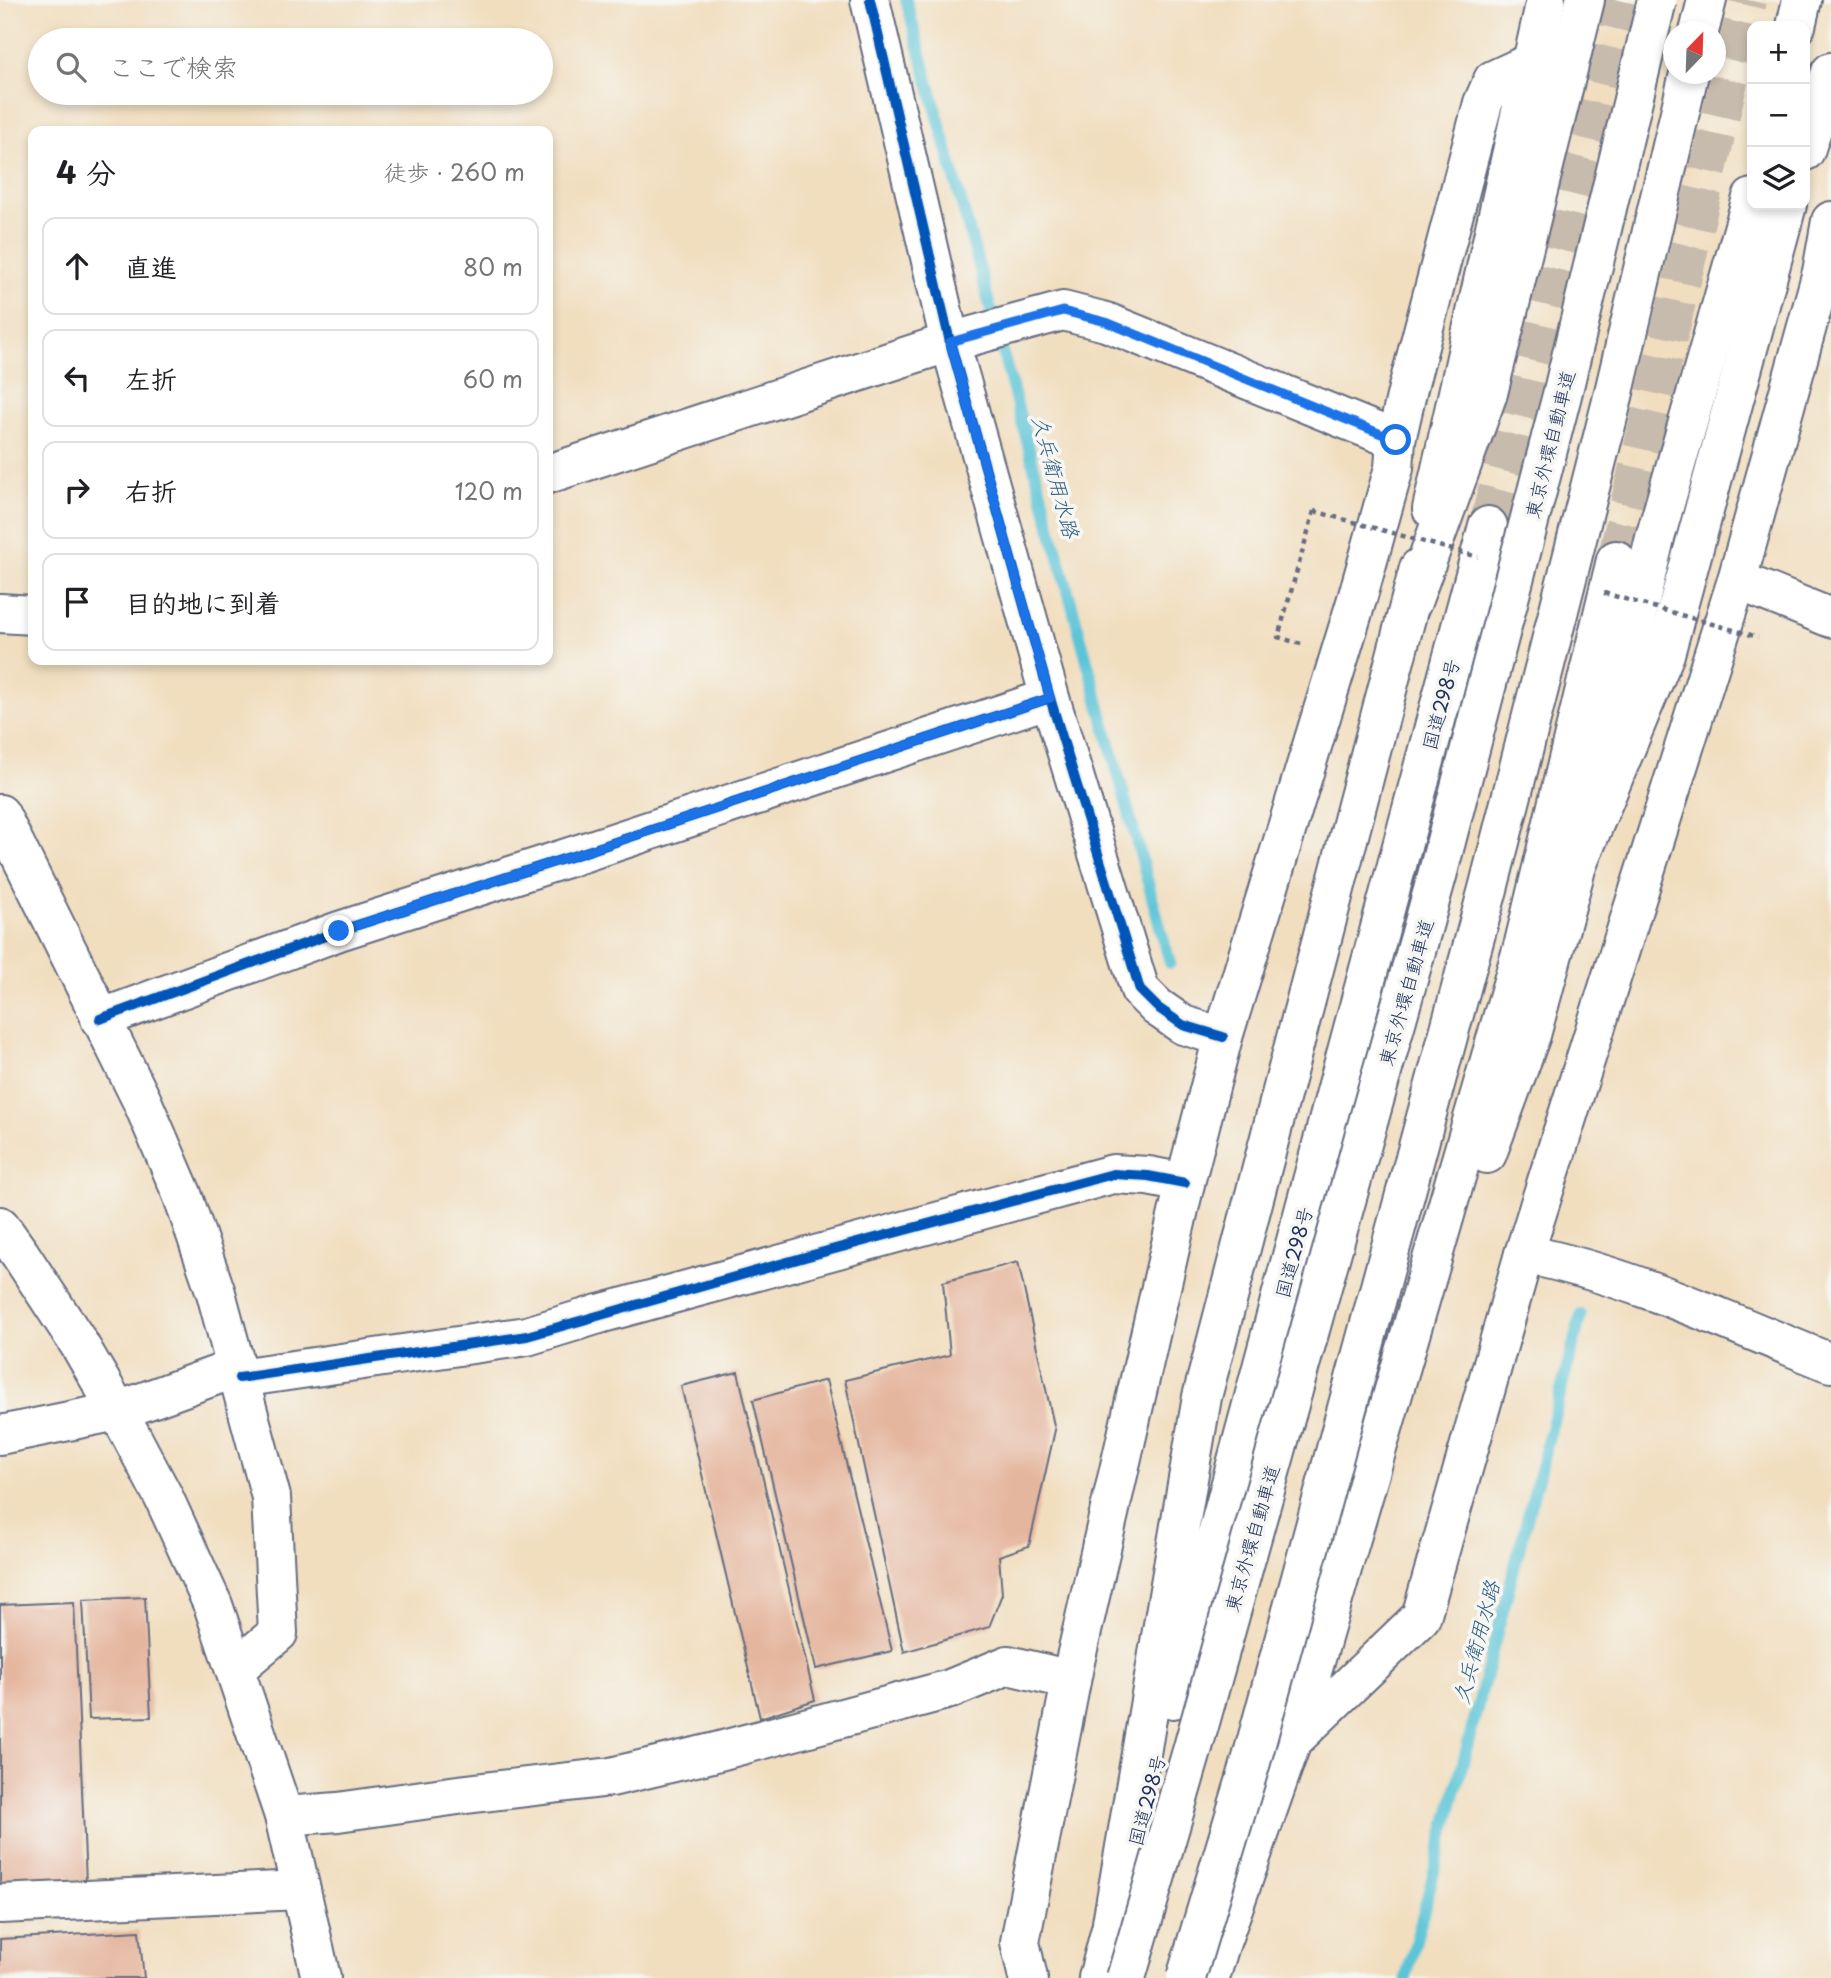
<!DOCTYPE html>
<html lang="ja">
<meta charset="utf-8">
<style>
body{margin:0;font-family:"Playpen Sans","Klee One",sans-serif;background:#f6f6f6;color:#202124}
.controls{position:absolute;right:21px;top:21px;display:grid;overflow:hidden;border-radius:14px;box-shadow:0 4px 10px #0003}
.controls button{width:63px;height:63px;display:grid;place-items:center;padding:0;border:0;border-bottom:2px solid #e0e0e0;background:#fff;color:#202124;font:35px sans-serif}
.compass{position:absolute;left:1663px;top:21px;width:63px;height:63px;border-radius:50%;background:#fff;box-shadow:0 4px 10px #0003;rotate:23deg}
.stop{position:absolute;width:21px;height:21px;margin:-16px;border:5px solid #1a73e8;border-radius:50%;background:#fff}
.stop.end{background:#1a73e8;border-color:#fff;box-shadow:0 2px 7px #0008}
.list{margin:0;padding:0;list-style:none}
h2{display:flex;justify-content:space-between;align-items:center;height:91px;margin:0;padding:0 28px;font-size:30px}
h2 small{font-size:23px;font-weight:400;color:#757577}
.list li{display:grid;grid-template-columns:46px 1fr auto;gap:21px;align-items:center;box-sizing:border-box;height:98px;margin:0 14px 14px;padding:0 14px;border:2px solid #e0e0e0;border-radius:14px}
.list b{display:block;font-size:26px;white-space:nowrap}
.list em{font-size:23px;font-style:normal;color:#757577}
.icon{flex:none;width:38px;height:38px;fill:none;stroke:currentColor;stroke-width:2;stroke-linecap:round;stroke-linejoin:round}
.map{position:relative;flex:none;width:1831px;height:1978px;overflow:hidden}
.search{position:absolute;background:#fff;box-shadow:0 4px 10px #0003;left:28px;top:28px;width:525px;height:77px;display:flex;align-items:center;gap:18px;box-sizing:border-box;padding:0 24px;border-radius:38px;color:#757577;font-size:26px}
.panel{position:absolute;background:#fff;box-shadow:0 4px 10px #0003;left:28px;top:126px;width:525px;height:539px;border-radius:14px}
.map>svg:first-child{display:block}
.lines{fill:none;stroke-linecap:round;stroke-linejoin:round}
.stream{stroke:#5bc4d7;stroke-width:12}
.building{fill:#e5b69e}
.trunk-tunnel{stroke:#c6bbac;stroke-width:38;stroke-dasharray:38 19;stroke-linecap:butt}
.minor-casing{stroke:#666c80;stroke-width:42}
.tertiary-casing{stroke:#666c80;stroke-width:42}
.trunk-casing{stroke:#666c80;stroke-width:42}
.motorway-casing{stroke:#666c80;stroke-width:42}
.path{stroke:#666c80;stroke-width:4.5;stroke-dasharray:5 5;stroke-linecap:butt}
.minor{stroke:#fff;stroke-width:38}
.tertiary{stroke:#fff;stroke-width:38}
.trunk{stroke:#fff;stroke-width:38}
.motorway{stroke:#fff;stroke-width:38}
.motorway-bridge-casing{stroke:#666c80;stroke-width:42;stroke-linecap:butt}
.path-bridge{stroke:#666c80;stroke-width:4.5;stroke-dasharray:5 5;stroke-linecap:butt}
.motorway-bridge{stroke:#fff;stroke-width:38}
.cycleway-casing{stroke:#f6f6f2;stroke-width:15}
.cycleway{stroke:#0057b8;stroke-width:10}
.route{stroke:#1a73e8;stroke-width:9}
.labels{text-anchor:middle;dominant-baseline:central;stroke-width:7;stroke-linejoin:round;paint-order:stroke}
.street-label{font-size:19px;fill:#1b2f5e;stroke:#f6f6f2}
.water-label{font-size:21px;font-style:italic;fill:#2e5c82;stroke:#f6f6f2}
</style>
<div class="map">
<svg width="1831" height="1978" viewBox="0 0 1831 1978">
<rect width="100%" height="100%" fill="#f6f6f2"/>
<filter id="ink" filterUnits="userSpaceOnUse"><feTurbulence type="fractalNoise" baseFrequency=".0143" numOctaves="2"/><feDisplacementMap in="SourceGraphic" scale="14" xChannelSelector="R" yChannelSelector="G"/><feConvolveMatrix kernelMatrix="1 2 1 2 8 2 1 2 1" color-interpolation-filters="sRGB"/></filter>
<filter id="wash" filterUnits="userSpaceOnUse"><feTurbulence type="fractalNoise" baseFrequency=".00686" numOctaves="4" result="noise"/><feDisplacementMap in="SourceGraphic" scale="28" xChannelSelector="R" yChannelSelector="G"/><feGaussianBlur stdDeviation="1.57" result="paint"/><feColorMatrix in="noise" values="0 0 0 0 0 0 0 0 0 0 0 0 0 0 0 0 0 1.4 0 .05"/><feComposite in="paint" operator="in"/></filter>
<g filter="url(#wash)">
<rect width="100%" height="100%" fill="#f1debf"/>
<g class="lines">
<!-- stream -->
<path class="stream" d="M906 0 1170 963
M1406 1978 1581 1315"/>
</g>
<g id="blocks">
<!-- building -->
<path class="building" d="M1018 1262 1055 1430 1029 1546 999 1556 1002 1594 989 1627 904 1652 845 1380 950 1355 943 1282Z
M738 1372 815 1700 760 1718 681 1386Z
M826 1380 892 1651 816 1669 753 1400Z
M145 1597 151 1717 89 1719 83 1600Z
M74 1602 86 1883 0 1885V1605Z
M139 1931 144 1978H0V1939Z"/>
</g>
</g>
<g filter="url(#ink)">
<use href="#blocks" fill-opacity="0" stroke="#666c80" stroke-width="2"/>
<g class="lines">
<!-- trunk-tunnel -->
<path class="trunk-tunnel" d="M1488 526 1619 0
M1616 560 1748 0"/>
<defs>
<path id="minor" d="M870 0 950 342 1050 698 1140 990 1157 1007 1183 1025 1223 1037
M548 474 950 342 1019 323 1063 311 1106 322 1396 440
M1737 580 1831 618
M0 613 33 615
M100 1019 339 931 576 855 1050 698
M1524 1254C1630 1275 1730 1323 1831 1363
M239 1378 527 1336 599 1314
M0 1435 118 1411 236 1368
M284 1816 338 1812 458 1795 611 1777 712 1753 950 1689 1008 1665 1071 1680
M0 1904 301 1890"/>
<path id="tertiary" d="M0 814 142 1101 182 1194 216 1293 271 1497 278 1633 235 1669
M0 1226 20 1254 79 1344 118 1411 163 1496 213 1605 284 1816 321 1978
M599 1314 1113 1174 1148 1176 1185 1183"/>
<path id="trunk" d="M1805 151 1831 72
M1432 509 1546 0
M1487 1154 1531 1035 1577 865 1665 654 1787 205
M1173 1699 1488 526
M1292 1741 1421 1617 1524 1254 1737 580 1822 272 1831 221
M1112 1923 1202 1397 1419 568
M1028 1978 1020 1942 1074 1666 1185 1183 1223 1037 1357 599 1394 468 1396 440 1408 388 1483 103 1493 80 1532 62
M1098 1978 1119 1899
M1210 1978 1219 1948 1292 1741 1524 943 1616 560"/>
<path id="motorway" d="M1796 26 1802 0
M1699 32 1707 0
M1412 602 1488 393 1585 0
M1577 865 1655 538 1752 198"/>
</defs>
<!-- minor casing -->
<use href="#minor" class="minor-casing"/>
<!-- tertiary casing -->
<use href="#tertiary" class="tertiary-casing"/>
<!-- trunk casing -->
<use href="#trunk" class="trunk-casing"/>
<!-- motorway casing -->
<use href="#motorway" class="motorway-casing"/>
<!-- path -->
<path class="path" d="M1301 644 1278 637 1314 511"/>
<!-- minor -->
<use href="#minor" class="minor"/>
<!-- tertiary -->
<use href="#tertiary" class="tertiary"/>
<!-- trunk -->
<use href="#trunk" class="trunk"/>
<!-- motorway -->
<use href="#motorway" class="motorway"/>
<defs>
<path id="motorway-bridge" d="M1126 1978 1192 1751 1437 876 1562 395 1657 0
M1186 1978 1251 1762 1488 889 1611 405 1689 74"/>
</defs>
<!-- motorway-bridge casing -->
<use href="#motorway-bridge" class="motorway-bridge-casing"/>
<!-- path-bridge -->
<path class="path-bridge" d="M1314 511 1478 557
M1604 593 1758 637"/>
<!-- motorway-bridge -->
<use href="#motorway-bridge" class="motorway-bridge"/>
<defs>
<path id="cycleway" d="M870 0 950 342 1050 698 1140 990 1157 1007 1183 1025 1223 1037
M100 1019 339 931 576 855 1050 698
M239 1378 527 1336 805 1257 1113 1174 1148 1176 1185 1183"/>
</defs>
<!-- cycleway casing -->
<use href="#cycleway" class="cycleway-casing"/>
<!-- cycleway -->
<use href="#cycleway" class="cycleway"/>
</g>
</g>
<g class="lines" filter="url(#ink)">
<!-- route -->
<path class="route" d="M339 931 576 855 1050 698 950 342 1063 311 1106 322 1396 440"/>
</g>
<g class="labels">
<!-- street labels -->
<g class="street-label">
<text transform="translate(1549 444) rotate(-76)">東京外環自動車道</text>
<text transform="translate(1440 704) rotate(-75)">国道298号</text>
<text transform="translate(1405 992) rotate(-74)">東京外環自動車道</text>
<text transform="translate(1293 1252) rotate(-75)">国道298号</text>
<text transform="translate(1251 1538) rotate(-74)">東京外環自動車道</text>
<text transform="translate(1146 1800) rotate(-75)">国道298号</text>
</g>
<!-- water labels -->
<g class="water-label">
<text transform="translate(1057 476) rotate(75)">久兵衛用水路</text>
<text transform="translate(1475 1642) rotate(-75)">久兵衛用水路</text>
</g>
</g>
</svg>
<div class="controls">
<button>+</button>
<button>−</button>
<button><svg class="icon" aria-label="layers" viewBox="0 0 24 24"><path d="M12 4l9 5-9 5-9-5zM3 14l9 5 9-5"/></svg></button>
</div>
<svg class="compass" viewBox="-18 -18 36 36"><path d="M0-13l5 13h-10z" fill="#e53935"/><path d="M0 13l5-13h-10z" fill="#757577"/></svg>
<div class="stop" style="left:1396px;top:440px"></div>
<div class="stop end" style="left:339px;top:931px"></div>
<div class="search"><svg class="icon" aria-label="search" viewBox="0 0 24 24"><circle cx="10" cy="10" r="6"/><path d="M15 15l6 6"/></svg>ここで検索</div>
<section class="panel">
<h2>4 分<small>徒歩 · 260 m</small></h2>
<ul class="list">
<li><svg class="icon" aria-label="ahead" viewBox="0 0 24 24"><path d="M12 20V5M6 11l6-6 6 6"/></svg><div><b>直進</b></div><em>80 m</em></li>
<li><svg class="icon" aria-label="left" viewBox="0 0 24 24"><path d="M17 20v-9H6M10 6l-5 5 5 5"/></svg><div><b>左折</b></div><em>60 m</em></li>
<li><svg class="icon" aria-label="right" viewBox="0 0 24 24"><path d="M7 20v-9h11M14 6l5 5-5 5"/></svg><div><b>右折</b></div><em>120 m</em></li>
<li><svg class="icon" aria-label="arrive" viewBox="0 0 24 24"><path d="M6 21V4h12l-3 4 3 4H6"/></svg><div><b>目的地に到着</b></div></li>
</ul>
</section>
</div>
